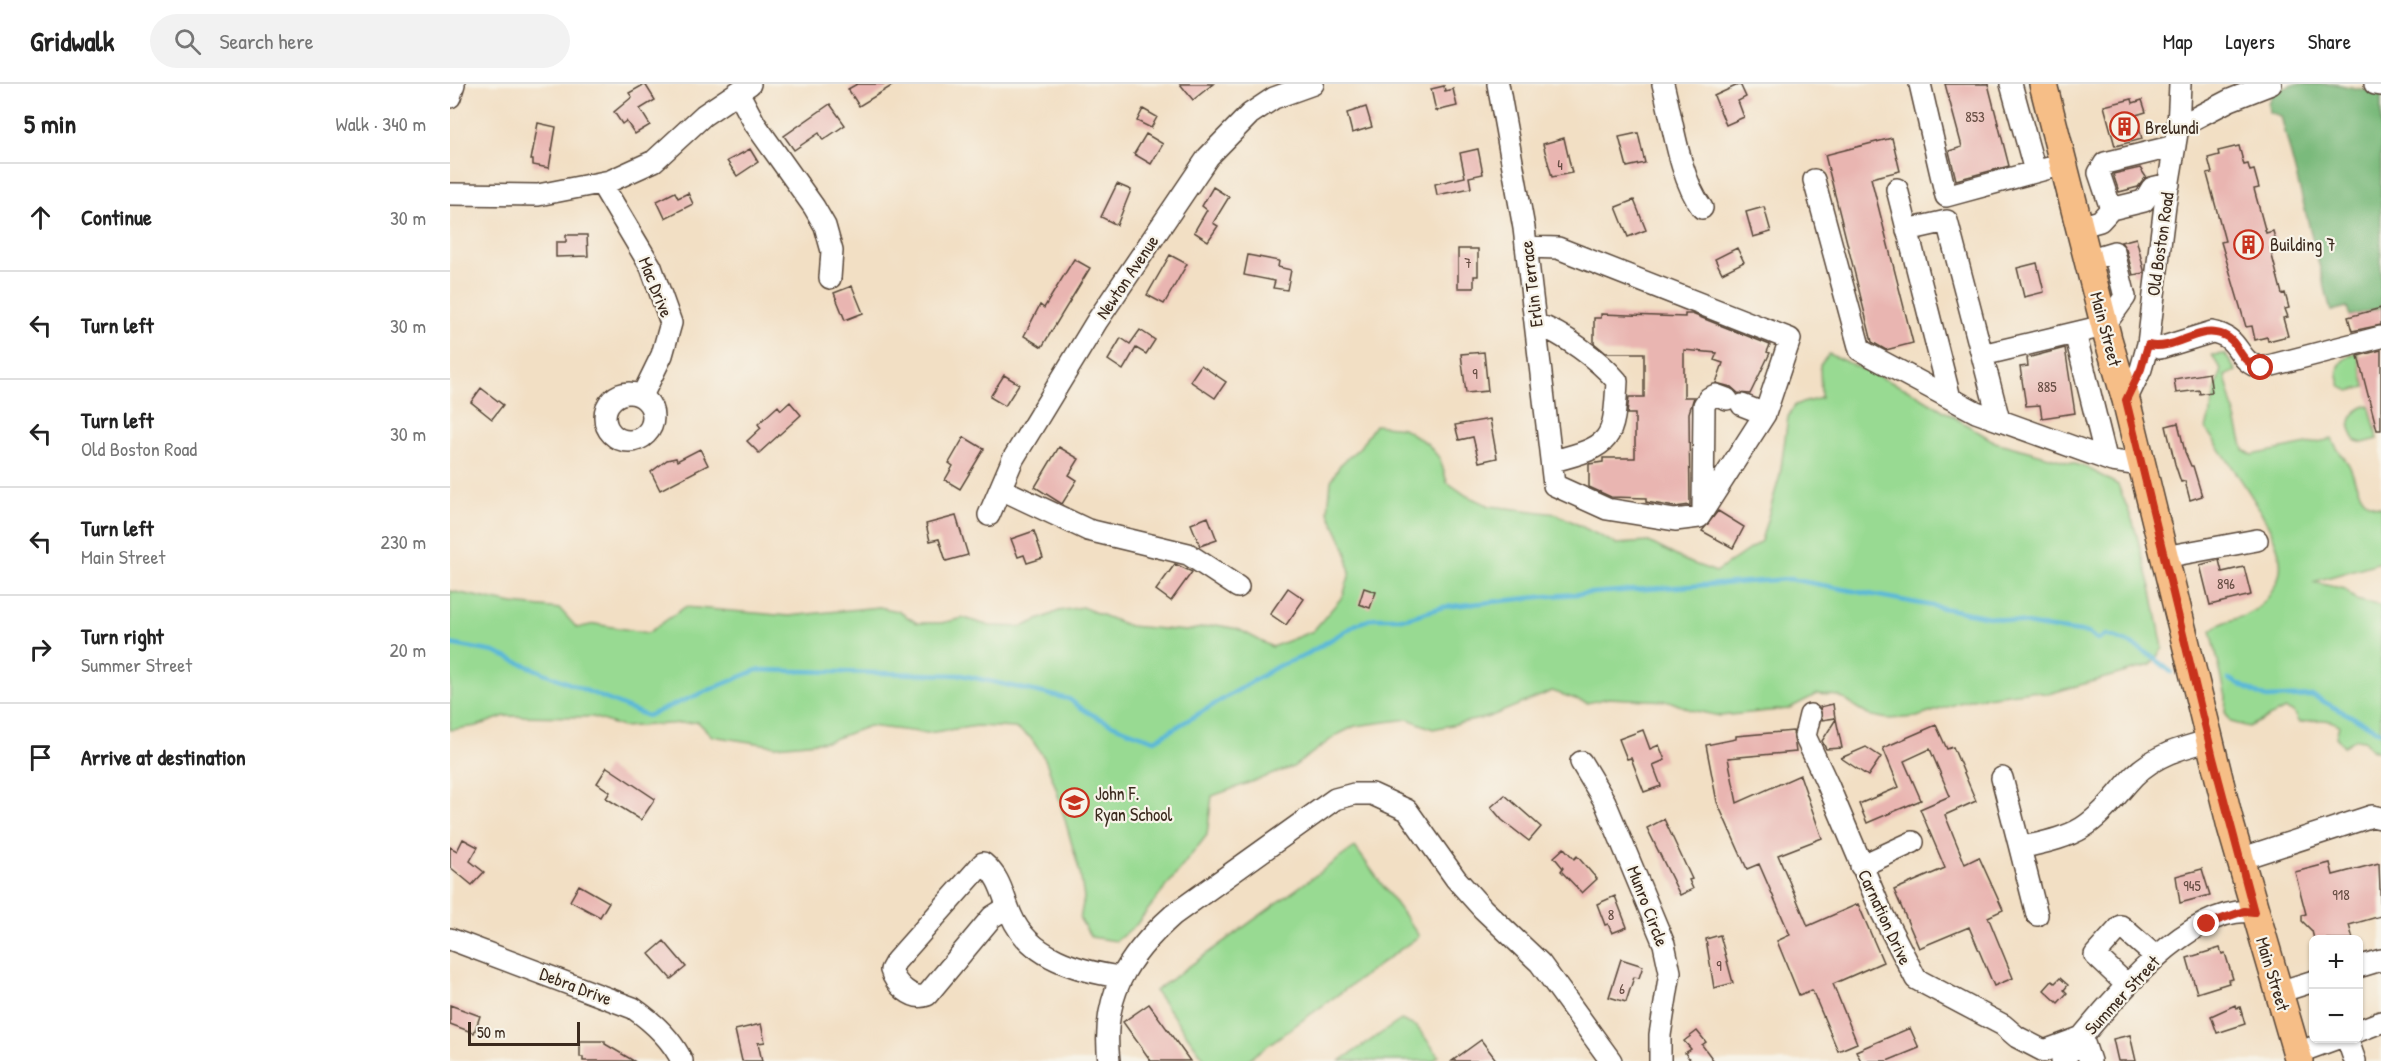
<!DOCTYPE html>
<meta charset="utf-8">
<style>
body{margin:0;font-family:"Patrick Hand",sans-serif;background:#f2f2f2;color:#222}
.controls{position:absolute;right:18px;bottom:18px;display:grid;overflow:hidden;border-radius:9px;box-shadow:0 2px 4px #0004}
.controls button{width:54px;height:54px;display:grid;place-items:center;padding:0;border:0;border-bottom:2px solid #e0e0e0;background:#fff;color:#222;font:30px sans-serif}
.scale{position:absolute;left:18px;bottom:15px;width:112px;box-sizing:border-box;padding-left:6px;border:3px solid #3b2a1e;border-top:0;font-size:16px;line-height:21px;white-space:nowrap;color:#3b2a1e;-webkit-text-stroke:4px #f7f3e8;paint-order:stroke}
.stop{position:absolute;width:18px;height:18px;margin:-14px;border:4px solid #c8321e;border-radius:50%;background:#fff}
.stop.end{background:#c8321e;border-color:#fff;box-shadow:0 2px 6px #0008}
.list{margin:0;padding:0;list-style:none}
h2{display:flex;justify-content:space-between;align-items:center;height:78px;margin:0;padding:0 24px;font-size:26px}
h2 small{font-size:20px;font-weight:400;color:#767676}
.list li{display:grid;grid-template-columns:39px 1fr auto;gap:18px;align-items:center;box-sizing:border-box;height:108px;padding:0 24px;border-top:2px solid #e0e0e0}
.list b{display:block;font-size:22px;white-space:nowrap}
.list p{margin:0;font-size:20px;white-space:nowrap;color:#767676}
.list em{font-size:20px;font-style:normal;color:#767676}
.icon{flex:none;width:33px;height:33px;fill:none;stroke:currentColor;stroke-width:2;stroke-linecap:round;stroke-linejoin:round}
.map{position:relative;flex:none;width:1931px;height:977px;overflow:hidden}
header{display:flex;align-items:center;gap:36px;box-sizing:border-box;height:84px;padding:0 30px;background:#fff;border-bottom:2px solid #e0e0e0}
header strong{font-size:28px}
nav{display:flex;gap:33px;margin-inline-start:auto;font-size:21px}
.search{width:420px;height:54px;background:#f2f2f2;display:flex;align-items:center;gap:15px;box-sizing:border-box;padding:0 21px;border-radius:33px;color:#767676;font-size:22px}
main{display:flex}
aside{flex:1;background:#fff}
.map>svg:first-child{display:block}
.green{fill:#98da92;stroke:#6a8258;stroke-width:1.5}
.forest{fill:#7aba7c;stroke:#5a724d;stroke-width:1.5}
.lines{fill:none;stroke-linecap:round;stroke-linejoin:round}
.stream{stroke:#5ab8d8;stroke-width:4.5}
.building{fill:#e9b5b1}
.minor-casing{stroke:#564537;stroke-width:24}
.major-casing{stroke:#564537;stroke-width:30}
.minor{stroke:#fff;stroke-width:21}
.major{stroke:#f6be87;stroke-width:27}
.route{stroke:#c8321e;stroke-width:8}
.labels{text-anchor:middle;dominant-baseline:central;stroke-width:4.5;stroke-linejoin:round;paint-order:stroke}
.number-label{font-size:15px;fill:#664d43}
.poi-label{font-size:18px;fill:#3b2a1e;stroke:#f7f3e8;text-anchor:start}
.street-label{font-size:18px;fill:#3b2a1e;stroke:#f7f3e8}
</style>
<header>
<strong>Gridwalk</strong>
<div class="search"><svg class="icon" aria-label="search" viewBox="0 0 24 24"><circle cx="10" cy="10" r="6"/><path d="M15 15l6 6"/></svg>Search here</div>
<nav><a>Map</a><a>Layers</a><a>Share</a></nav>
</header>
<main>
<aside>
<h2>5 min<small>Walk · 340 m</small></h2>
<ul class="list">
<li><svg class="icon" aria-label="ahead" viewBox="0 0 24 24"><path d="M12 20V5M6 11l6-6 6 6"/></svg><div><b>Continue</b></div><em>30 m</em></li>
<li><svg class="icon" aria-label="left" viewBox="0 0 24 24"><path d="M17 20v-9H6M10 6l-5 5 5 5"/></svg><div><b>Turn left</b></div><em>30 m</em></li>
<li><svg class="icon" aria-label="left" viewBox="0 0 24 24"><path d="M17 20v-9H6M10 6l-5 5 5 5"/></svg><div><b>Turn left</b><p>Old Boston Road</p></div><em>30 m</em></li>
<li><svg class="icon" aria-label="left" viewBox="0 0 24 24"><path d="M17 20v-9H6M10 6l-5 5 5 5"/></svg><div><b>Turn left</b><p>Main Street</p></div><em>230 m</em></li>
<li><svg class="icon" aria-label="right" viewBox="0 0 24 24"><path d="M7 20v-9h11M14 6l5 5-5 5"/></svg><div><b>Turn right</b><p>Summer Street</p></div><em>20 m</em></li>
<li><svg class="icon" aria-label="arrive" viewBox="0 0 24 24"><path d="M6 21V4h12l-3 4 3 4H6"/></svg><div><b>Arrive at destination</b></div></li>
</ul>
</aside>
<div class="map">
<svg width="1931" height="977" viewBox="0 0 1931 977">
<rect width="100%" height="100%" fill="#f7f3e8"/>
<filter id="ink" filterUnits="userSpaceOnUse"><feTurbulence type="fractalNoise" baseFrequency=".0167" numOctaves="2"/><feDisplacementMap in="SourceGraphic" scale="12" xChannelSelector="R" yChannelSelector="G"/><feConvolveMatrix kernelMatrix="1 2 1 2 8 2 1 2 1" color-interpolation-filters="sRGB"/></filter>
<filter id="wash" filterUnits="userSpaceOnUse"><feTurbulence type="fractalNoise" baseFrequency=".008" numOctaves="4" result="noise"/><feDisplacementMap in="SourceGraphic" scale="24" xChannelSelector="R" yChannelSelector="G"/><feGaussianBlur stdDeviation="1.35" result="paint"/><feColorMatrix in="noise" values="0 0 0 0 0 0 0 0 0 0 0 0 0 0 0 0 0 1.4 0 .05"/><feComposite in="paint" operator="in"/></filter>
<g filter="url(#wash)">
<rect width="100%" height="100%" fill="#f2dfc4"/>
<!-- green -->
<path class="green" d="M1907 268 1916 303 1900 307 1891 303C1884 285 1889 275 1907 268Z
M1379 270 1463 308 1545 358 1636 383 1668 401 1683 438 1702 507 1713 564 1701 581 1598 610 1581 607 1521 615 1467 633 1438 635 1418 631 1389 612 1367 610 1338 625 1270 632 1241 626 1219 617 1158 614 1137 619 1102 607 1039 633 983 645 958 635 905 642 887 651 843 683 762 712 757 751 686 841 666 857 641 853 630 835 634 814 630 789 606 704 595 675 580 653 565 644 527 642 477 649 419 642 378 657 326 662 262 652 248 638 172 643 143 633 55 632 27 642 0 646V507L63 520 110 525 127 544 145 540 198 549 235 523 339 532 429 523 448 527 467 539H491L514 534 540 542 572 543 609 527 632 523 679 542 736 547 766 541 788 545 822 563 863 547 893 512 900 489 896 466 878 427 881 397 890 381 910 363 925 341 953 344 978 360 990 375 997 398 1017 412 1040 422 1107 430 1166 460 1199 458 1236 477 1266 488 1311 457 1330 391 1338 333 1345 321 1371 314 1370 281Z
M1775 270 1786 287 1775 292 1794 366 1802 371 1882 355C1886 366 1895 373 1900 383 1907 400 1909 421 1931 423V478L1863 498 1895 505 1906 516 1931 522V668L1921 665 1914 656 1905 655 1894 662 1886 653 1889 641C1875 633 1864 636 1849 639L1843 628 1835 625 1799 643 1781 638 1775 628 1776 613 1761 546C1776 534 1797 535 1810 522 1819 514 1829 498 1830 486 1836 452 1776 375 1756 345L1771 285 1762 271Z
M1919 321 1928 355 1913 359 1906 357C1894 340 1900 327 1919 321Z
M905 763 969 852 796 977H756L705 907Z
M951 936 967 943 989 972 983 977H890Z"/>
<!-- forest -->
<path class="forest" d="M1843 0H1885L1931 9V224L1900 232 1897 223 1881 227 1831 32 1819 28 1818 19 1823 9Z"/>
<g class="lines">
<!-- stream -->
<path class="stream" d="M0 560 44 568 197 632 307 586 512 591 619 615C643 635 675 646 705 656L828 582 852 573 907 540 924 534H957L993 523 1099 512 1340 495 1593 543 1638 549 1648 556 1656 551C1683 558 1700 570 1721 588
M1779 595 1816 614 1863 612 1931 648"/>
</g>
<g id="blocks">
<!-- building -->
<path class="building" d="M195 0 205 16 190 25 200 41 185 50 176 37 172 40 164 28 182 13 179 9Z
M407 0H445L409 22 398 5Z
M730 0H763L743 16Z
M1290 0 1296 13 1288 17 1294 33 1276 41 1264 12Z
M1495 0H1538L1559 82 1506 96 1499 67 1512 63Z
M994 2 995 7 1003 5 1007 22 986 27 981 5Z
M1682 15 1683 19 1692 16 1696 28 1686 31 1692 55 1665 62 1654 22Z
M380 20 395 41 373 56 369 49 344 66 334 52Z
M916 23 922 43 902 49 897 29Z
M693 25 707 33 701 44 687 37Z
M88 39 106 43 99 84 83 81V76H81Z
M1188 49 1195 79 1177 83 1169 53Z
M696 50 713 60 701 80 684 70Z
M1114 54 1122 89 1102 93 1093 60Z
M1442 54 1450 87 1421 94 1463 259 1436 266 1422 258 1375 71Z
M1789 62 1794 81 1798 80 1800 87 1804 86 1809 104 1804 105 1816 149 1823 147 1827 162 1820 164 1832 210 1835 209 1839 224 1835 225 1838 233 1833 234 1838 252 1818 257 1817 253 1805 256 1802 242 1796 243 1771 158 1775 157 1757 90 1762 89 1758 74 1769 71 1768 67Z
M300 65 308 78 287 92 277 77Z
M1028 65 1033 90 1019 93 1021 104 987 111 985 100 1015 93 1010 69Z
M1690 84 1696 93 1688 103 1669 108 1663 90Z
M667 100 681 106 667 141 651 133Z
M763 103 779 113 763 139 768 142 758 157 744 148 757 126 752 122Z
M225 108 228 114 238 109 243 120 215 134 207 117Z
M1184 116 1196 146 1178 153 1166 123Z
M1314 123 1321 148 1303 153 1296 128Z
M116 151H137L138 172 106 173V158H116Z
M1686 154 1694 186V189L1683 191 1676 165 1671 158Z
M1287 164 1294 178 1272 189 1265 175Z
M1008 165H1028V192H1024V204H1008Z
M720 171 737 180 714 220 697 211Z
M798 171 829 177 828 183 841 186 837 206 823 204 825 197 794 191Z
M624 175 640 184 592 263 574 252 590 221 594 224Z
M1587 179 1594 208 1574 213 1567 184Z
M402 202 413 229 395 236 384 209Z
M1931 224V241L1902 247 1898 233Z
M1151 230 1235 233V230H1242L1320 261 1317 268 1320 269 1300 310 1288 309 1281 303 1266 299 1273 279 1264 276 1267 269 1234 266V313H1244L1239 329 1240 421 1225 423 1196 418V414L1161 413 1139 403V380L1153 378V374H1185V330H1177L1179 313H1194V269H1156L1144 259V234H1151Z
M690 246 705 256 696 270 686 264 673 286 658 276 671 254 680 260Z
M1615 264 1625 329 1592 334 1590 321 1576 322 1570 283 1578 282 1577 274Z
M1931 266V346H1927L1908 272Z
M1034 268 1038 307 1016 309 1011 270Z
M751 281 776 298 765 314 740 297Z
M1759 289 1762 308 1750 310 1749 306 1726 309 1724 295Z
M554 291 569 300 555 322 540 313Z
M31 304 53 321 42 335 21 318Z
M340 318 351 331 309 369 297 357 311 344 308 340 328 322 331 326Z
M1040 335 1047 374 1029 378 1023 353 1009 356 1005 341Z
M1728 339 1735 368 1741 382H1743L1752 412 1740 416 1735 397 1731 398 1725 380 1716 342Z
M514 353 534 365 510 405 495 396 503 382 499 379Z
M609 363 629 375 619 391 627 396 612 420 585 403Z
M250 365 258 381 210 406 201 388 217 376 226 374 227 377Z
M1268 427 1294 443 1283 464 1252 447Z
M506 432 518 471 496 477 489 455 480 457 476 440Z
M758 433 767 456 750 462 741 440Z
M584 447 593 474 577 479 574 471 568 473 561 455Z
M1769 476 1772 488 1794 483 1801 511 1760 521 1750 481Z
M725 480 742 488 721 517 706 506Z
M838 504 854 515 836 541 820 530Z
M914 504 926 508 920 524 909 520Z
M1383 620 1385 634 1372 636 1370 623Z
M1386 635 1392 664 1376 665 1372 657Z
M1486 641 1497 665 1503 663 1526 717 1495 731 1515 780 1529 773 1553 826 1538 833 1563 894 1544 902 1519 843 1469 864 1444 806 1495 784 1470 725 1500 712 1480 665 1454 677 1471 716 1417 739 1409 720 1449 703 1433 664Z
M1193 646 1200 665 1209 661 1215 676 1203 681 1211 702 1194 708 1181 674 1177 675 1169 655Z
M1343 647 1346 668 1278 674 1287 719 1350 691 1372 754 1328 771 1358 842 1408 820 1433 878 1383 900 1407 959 1388 967 1362 906 1349 911 1327 857 1340 851 1309 780 1297 785 1267 718 1256 661 1286 655V652Z
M1416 663 1431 673 1418 692 1391 674Z
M157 683 205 715 191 736 156 714 160 708 147 699Z
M1055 711 1091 743 1079 757 1052 736 1041 723Z
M1214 735 1242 795 1239 796 1243 805 1230 811 1197 744Z
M13 755 28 763 20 777 34 788 22 801 0 783V763L7 767Z
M1114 764 1124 775 1127 772 1147 795 1132 809 1111 787 1113 784 1104 773Z
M1880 779 1883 791 1929 779 1931 832 1899 841 1903 855H1864L1862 847 1852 837V831L1856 830 1845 788Z
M1752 785 1760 811 1730 819 1726 792Z
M129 801 159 818 150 833 120 817Z
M1165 812 1177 843 1162 849 1158 840 1155 841 1147 820Z
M1270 851 1283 899 1264 904 1256 855Z
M214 857 236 883 221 895 199 870Z
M1770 864 1772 870 1775 869 1783 895 1778 896 1779 899 1747 909 1737 874Z
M1171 875 1193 882 1189 894 1184 893 1176 918 1159 913Z
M1610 894 1618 901 1614 906 1617 909 1608 919 1594 906 1602 897 1605 899Z
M699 920 740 977H701L673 938Z
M0 921 30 932 24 949 0 940Z
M1785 921 1786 924 1790 923 1795 940 1767 949 1761 932Z
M311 940 315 958 308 959 312 977H292L285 946Z
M1460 944 1469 964 1437 977H1411L1406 967Z
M1247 947 1256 958 1252 961 1264 977H1241L1235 969 1241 965 1234 957Z
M1680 951 1686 977H1668L1663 955Z
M1031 956 1047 977H1002Z
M130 957H155V960L184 977H133V973H130Z"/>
</g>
</g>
<g filter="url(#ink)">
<use href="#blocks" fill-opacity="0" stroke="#564537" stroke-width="1.5"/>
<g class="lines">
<defs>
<path id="minor" d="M1048 0 1074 144 1104 401 1157 425 1225 436 1249 433 1315 330 1340 255 1108 164 1076 163
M1213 0C1223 38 1229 93 1252 124
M1470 0 1496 112 1614 80
M1561 0 1585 87
M1925 0 1931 1
M288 8 305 40 364 123 375 142 382 167 380 194
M0 13 4 0
M1728 43 1780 16 1821 0
M1364 96 1410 266 1526 328 1662 377 1691 381
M151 99 201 183 221 239 212 271 192 312
M1719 100 1702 104 1694 117 1661 125 1649 89 1655 79 1725 62
M1447 105 1500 314
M0 110 88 111 160 97 204 77 254 31 300 0
M1629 143 1650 137 1661 125
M1457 146 1497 137 1549 336
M1086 240C1113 249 1149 276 1167 297 1164 357 1162 362 1103 377
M1625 249 1656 374
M1698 260 1710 264 1762 248C1792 253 1785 277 1811 284L1931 253
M1532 271 1654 242 1675 213 1664 168 1637 176
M155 333a24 24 0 1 1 48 0a24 24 0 1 1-48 0Z
M1676 316 1691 285 1698 260 1715 121 1728 43 1730 0
M1292 321 1315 330
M551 405 638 446 738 470 788 503
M1253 426 1254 321 1259 314 1266 311 1277 315
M539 431 563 375 647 237 758 73 800 30 824 14 863 0
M1714 473 1807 456
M1360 631 1355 652 1378 701 1432 829 1466 895 1553 941 1567 953 1594 967 1632 953 1640 977
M1131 678 1155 718 1214 860 1220 888 1210 951V977
M1552 694 1570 764C1590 759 1614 755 1632 744 1653 731 1667 710 1684 692 1705 671 1731 664 1758 657
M1570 764 1587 831
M1790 775 1922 732 1931 734
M1411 782 1463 758
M558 823 542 833 477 911C462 917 445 900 441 886L446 877 533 779C551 794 552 810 561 831 579 874 629 887 670 893
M0 855 183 924C203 938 221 954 232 977
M1908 883 1931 876
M1677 901 1645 871 1671 842 1705 872
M1829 908 1864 897
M1908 947 1931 938
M1897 954 1905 977
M1847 969 1888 954
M659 977C651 913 677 872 723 831L885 715 904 710H922L957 726 1006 795 1033 825 1090 879 1161 977
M1612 977C1651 930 1736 819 1804 828"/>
<path id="major" d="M1593 0 1658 255 1676 316 1781 743 1849 977"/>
</defs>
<!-- minor casing -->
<use href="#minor" class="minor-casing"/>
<!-- major casing -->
<use href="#major" class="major-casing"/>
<!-- minor -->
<use href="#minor" class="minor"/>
<!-- major -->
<use href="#major" class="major"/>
</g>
</g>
<g class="lines" filter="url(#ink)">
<!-- route -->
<path class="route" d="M1757 840 1794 827 1804 828 1763 674 1676 316 1691 285 1698 261C1723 267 1744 245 1766 249 1792 253 1785 278 1811 284"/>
</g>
<!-- icons -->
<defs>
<symbol id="building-ring" viewBox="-11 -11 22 22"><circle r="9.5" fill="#f7f3e8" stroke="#c8321e" stroke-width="1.5"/><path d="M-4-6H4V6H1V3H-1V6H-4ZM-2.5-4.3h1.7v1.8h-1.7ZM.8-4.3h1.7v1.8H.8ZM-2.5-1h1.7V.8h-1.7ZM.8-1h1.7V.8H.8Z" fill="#c8321e"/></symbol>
<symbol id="school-ring" viewBox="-11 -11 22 22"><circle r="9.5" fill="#f7f3e8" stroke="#c8321e" stroke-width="1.5"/><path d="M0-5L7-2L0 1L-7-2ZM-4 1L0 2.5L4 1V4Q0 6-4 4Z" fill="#c8321e"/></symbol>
</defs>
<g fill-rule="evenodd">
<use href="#building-ring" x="1658" y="26" width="33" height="33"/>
<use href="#building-ring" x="1782" y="144" width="33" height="33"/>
<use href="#school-ring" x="608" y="702" width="33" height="33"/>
</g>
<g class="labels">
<!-- number labels -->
<g class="number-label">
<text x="1525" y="32">853</text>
<text x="1110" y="80">4</text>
<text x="1018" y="178">7</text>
<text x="1025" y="289">9</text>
<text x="1597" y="302">885</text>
<text x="1776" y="499">896</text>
<text x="1742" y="801">945</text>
<text x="1891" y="810">918</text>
<text x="1161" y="830">8</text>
<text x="1269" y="881">9</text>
<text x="1172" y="904">6</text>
</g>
<!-- poi labels -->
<g class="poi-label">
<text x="1695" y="43">Brelundi</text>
<text x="1820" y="160">Building 7</text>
<text x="645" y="709">John F.<tspan x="645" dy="21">Ryan School</tspan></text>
</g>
<!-- street labels -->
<g class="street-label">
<text transform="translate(1710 160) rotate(-82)">Old Boston Road</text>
<text transform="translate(677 193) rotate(-56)">Newton Avenue</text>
<text transform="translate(1081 200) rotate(-97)">Erlin Terrace</text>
<text transform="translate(206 203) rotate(68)">Mac Drive</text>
<text transform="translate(1656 245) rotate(75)">Main Street</text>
<text transform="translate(1198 822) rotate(69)">Munro Circle</text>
<text transform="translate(1435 833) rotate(65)">Carnation Drive</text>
<text transform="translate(1823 890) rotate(73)">Main Street</text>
<text transform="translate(126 902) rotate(21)">Debra Drive</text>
<text transform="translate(1672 911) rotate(-47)">Summer Street</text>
</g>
</g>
</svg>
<div class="controls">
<button>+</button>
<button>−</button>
</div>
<div class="scale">50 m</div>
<div class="stop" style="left:1811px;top:284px"></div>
<div class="stop end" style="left:1757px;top:840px"></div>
</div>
</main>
